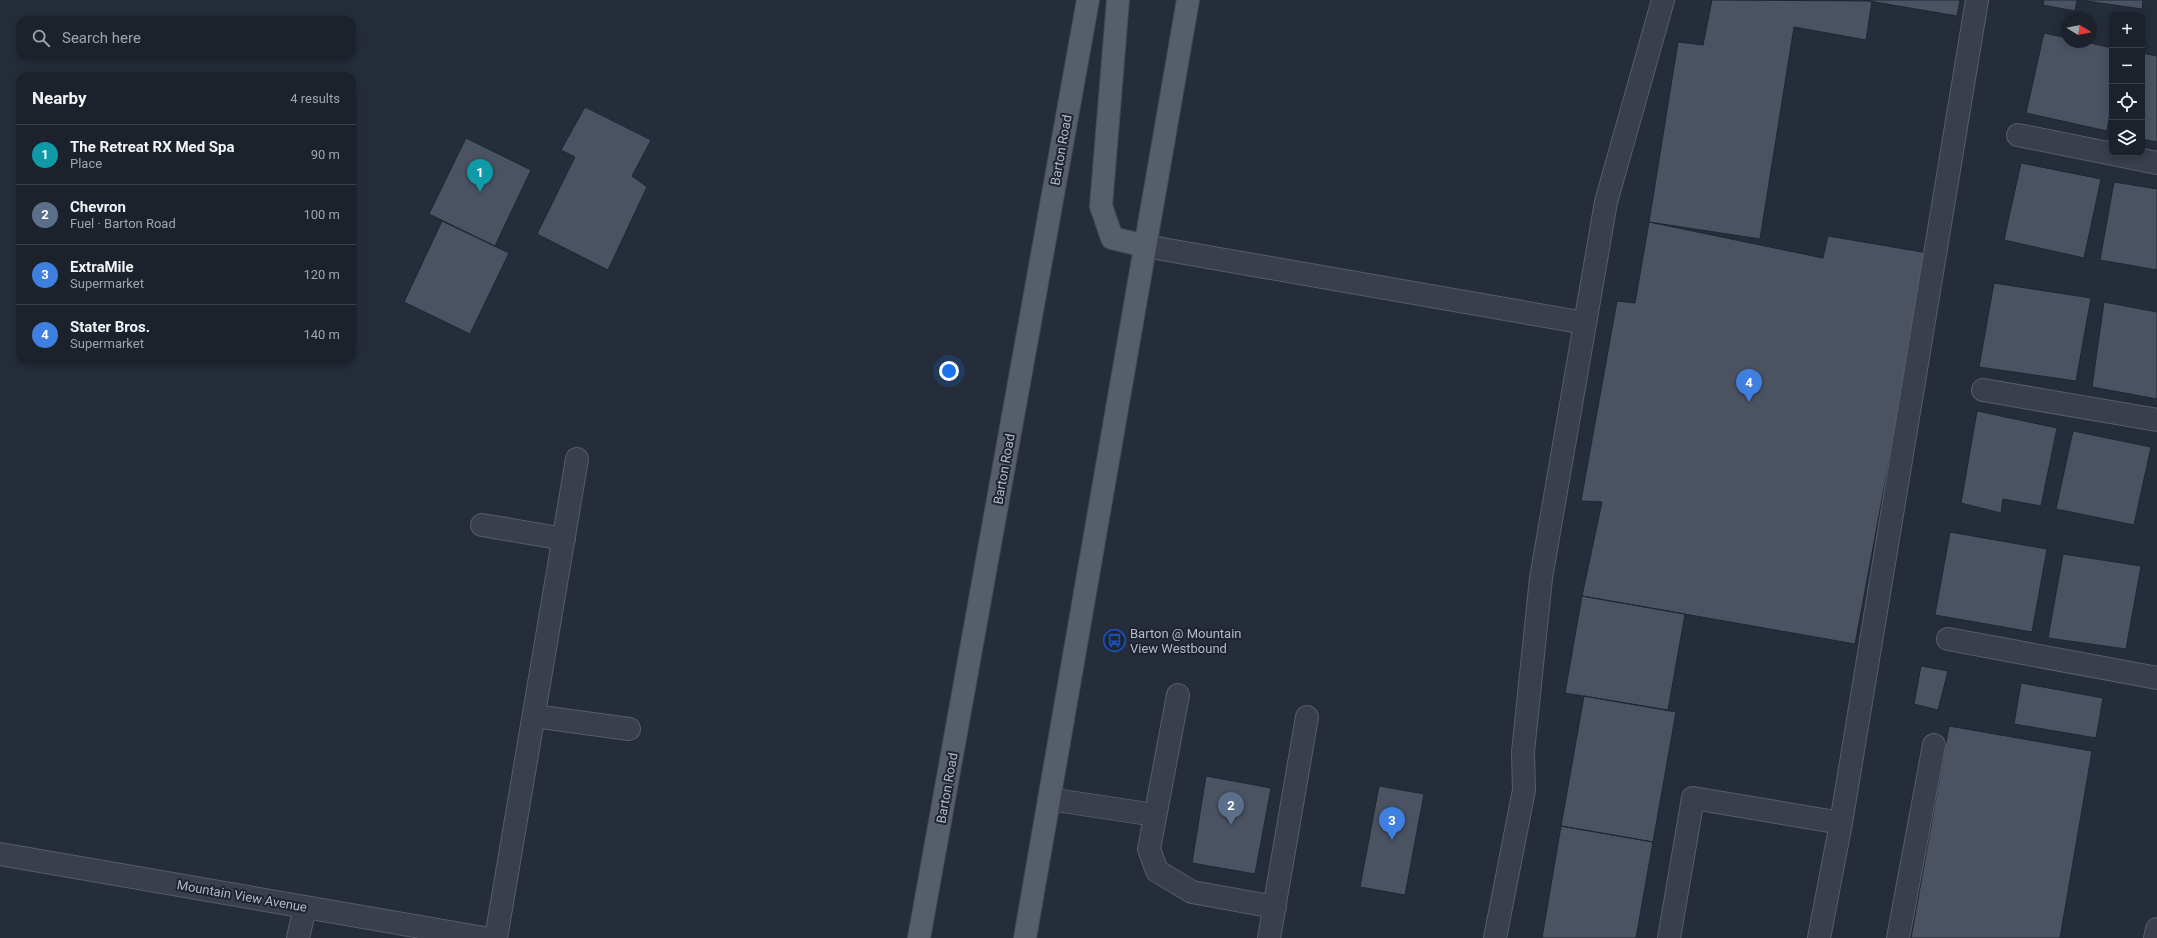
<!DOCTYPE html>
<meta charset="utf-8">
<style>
body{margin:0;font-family:Roboto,sans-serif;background:#252a34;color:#f1f3f6}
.controls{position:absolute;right:12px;top:12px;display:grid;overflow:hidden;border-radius:8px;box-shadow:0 2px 10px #0003}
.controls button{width:36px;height:36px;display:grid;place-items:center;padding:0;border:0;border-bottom:1px solid #3a3f48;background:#1c222c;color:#f1f3f6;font:20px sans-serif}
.compass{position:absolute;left:2061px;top:12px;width:36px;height:36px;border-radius:50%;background:#1c222c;box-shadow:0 2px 10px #0003;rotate:100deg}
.you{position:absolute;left:949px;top:371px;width:14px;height:14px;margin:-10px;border:3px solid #fff;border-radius:50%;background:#1a73e8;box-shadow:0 0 0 6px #1a73e833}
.badge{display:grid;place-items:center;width:26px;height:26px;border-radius:50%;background:#90aeef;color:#fff;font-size:13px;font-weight:700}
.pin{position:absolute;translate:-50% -33px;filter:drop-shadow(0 1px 2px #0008)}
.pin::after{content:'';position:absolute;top:21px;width:14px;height:12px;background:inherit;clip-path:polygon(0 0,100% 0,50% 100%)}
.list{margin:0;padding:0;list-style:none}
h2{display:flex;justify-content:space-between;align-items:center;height:52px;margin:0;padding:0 16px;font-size:17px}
h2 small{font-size:13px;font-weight:400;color:#a0a4a9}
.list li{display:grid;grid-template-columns:26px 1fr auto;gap:12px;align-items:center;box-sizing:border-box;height:60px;padding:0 16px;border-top:1px solid #3a3f48}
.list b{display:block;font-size:15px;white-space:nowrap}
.list p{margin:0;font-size:13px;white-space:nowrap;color:#a0a4a9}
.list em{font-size:13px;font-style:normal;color:#a0a4a9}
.icon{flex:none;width:22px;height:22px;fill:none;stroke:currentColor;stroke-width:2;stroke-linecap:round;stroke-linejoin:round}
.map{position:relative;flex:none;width:2157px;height:938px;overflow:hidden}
.search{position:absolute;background:#1c222c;box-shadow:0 2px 10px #0003;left:16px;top:16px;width:340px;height:44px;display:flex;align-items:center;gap:10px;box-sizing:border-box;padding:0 14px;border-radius:12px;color:#a0a4a9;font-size:15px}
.panel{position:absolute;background:#1c222c;box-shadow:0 2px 10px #0003;left:16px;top:72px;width:340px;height:292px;border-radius:12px}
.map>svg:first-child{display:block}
.building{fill:#4b5363;stroke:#202632}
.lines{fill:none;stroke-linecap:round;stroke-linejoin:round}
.minor-casing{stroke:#575d69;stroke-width:24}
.major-casing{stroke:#424854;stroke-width:24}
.minor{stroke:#393f4b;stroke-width:22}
.major{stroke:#575e6b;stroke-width:22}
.labels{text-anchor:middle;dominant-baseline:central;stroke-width:4;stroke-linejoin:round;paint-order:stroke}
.street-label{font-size:13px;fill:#b4bac6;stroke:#1e2430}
.poi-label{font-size:13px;fill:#b4bac6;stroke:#1e2430;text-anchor:start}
</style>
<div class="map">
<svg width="2157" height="938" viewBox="0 0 2157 938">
<rect width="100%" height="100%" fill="#252d3a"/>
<!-- building -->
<path class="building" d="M1712 0 1872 1 1866 40 1794 27 1760 239 1649 222 1678 42 1703 45Z
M1863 0H1960L1957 16Z
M2044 0H2077L2075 11 2043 5Z
M2079 0H2143L2142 9Z
M2044 33 2067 38V42H2086L2112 48V101L2107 131 2026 113Z
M2142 53 2157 56V142L2142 139Z
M585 107 651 140 632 176 647 187 608 270 537 234 575 157 561 150Z
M466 138 531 170 495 246 429 214Z
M2021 163 2101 179 2084 258 2004 240Z
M2114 182 2157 189V270L2100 260Z
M442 221 509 253 470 334 404 302Z
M1649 222 1823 258 1828 236 1928 253 1855 644 1582 596 1602 502 1581 501 1617 301 1635 303Z
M1994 283 2091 298 2076 381 1979 367Z
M2104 302 2157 312V399L2092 387Z
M1977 411 2057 428 2041 506 2003 499 2001 513 1961 503Z
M2073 431 2151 447 2134 525 2056 509Z
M1950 532 2047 549 2032 632 1935 615Z
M2063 554 2141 566 2126 649 2048 638Z
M1582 596 1685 614 1668 710 1565 693Z
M1921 666 1948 671 1938 710 1914 704Z
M2021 683 2103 698 2096 738 2014 724Z
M1584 696 1676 712 1653 842 1561 826Z
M1949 726 2092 751 2060 938H1911Z
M1206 776 1271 788 1255 874 1192 863Z
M1379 786 1424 794 1405 895 1360 887Z
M1561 826 1653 842 1636 938H1542Z"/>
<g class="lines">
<defs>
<path id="minor" d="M2018 135 2157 163
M1145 246 1585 323
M1983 390 2157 420
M482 525 564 539
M1948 639 2157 678
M1178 695 1149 849 1157 871 1192 892 1275 907
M534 716 629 729
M1049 799 1155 815
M1841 823 1977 0
M0 854 484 938
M298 938 305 907
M496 938 577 459
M1269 938 1307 717
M1495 938 1524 790 1523 752 1541 578 1606 202 1663 0
M1669 938 1693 798 1841 823 1819 938
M1898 938 1934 745
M2155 938 2157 929"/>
<path id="major" d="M1118 0 1101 206 1112 238 1145 246
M919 938 1088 0
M1025 938 1188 0"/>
</defs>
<!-- minor casing -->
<use href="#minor" class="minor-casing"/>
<!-- major casing -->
<use href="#major" class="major-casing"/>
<!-- minor -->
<use href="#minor" class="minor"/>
<!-- major -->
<use href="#major" class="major"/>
</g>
<!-- icons -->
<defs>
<symbol id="bus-ring" viewBox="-11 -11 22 22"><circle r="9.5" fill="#1e2430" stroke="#1a4fb4" stroke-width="1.5"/><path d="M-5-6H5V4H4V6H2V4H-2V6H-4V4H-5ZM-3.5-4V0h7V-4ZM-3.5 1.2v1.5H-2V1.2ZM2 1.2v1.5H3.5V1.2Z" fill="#1a4fb4"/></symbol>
</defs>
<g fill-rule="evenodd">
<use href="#bus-ring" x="1102" y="628" width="25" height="25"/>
</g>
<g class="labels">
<!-- street labels -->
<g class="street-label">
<text transform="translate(1061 150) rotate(-80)">Barton Road</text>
<text transform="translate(1004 469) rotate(-80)">Barton Road</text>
<text transform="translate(947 788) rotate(-80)">Barton Road</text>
<text transform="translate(242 896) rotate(10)">Mountain View Avenue</text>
</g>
<!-- poi labels -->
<g class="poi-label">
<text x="1130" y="633">Barton @ Mountain<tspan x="1130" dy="15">View Westbound</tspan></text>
</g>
</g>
</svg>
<div class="controls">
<button>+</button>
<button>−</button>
<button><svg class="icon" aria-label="locate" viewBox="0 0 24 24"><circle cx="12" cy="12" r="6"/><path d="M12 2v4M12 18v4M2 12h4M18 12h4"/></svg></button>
<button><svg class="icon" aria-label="layers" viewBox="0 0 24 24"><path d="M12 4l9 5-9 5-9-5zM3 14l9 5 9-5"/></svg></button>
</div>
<svg class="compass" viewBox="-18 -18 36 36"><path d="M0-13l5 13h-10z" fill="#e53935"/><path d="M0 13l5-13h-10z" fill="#a0a4a9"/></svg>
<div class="you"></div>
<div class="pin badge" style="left:480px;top:192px;background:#0f9aa8">1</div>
<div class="pin badge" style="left:1231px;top:825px;background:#5c6f8a">2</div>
<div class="pin badge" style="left:1392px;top:840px;background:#3f7fe0">3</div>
<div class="pin badge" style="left:1749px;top:402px;background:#3f7fe0">4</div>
<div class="search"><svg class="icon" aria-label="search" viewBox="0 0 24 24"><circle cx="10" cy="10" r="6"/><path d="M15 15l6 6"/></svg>Search here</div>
<section class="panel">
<h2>Nearby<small>4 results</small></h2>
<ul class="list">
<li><span class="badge" style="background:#0f9aa8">1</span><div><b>The Retreat RX Med Spa</b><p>Place</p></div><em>90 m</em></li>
<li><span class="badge" style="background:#5c6f8a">2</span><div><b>Chevron</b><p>Fuel · Barton Road</p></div><em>100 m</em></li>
<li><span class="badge" style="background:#3f7fe0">3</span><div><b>ExtraMile</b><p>Supermarket</p></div><em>120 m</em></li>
<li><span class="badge" style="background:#3f7fe0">4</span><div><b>Stater Bros.</b><p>Supermarket</p></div><em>140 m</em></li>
</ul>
</section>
</div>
